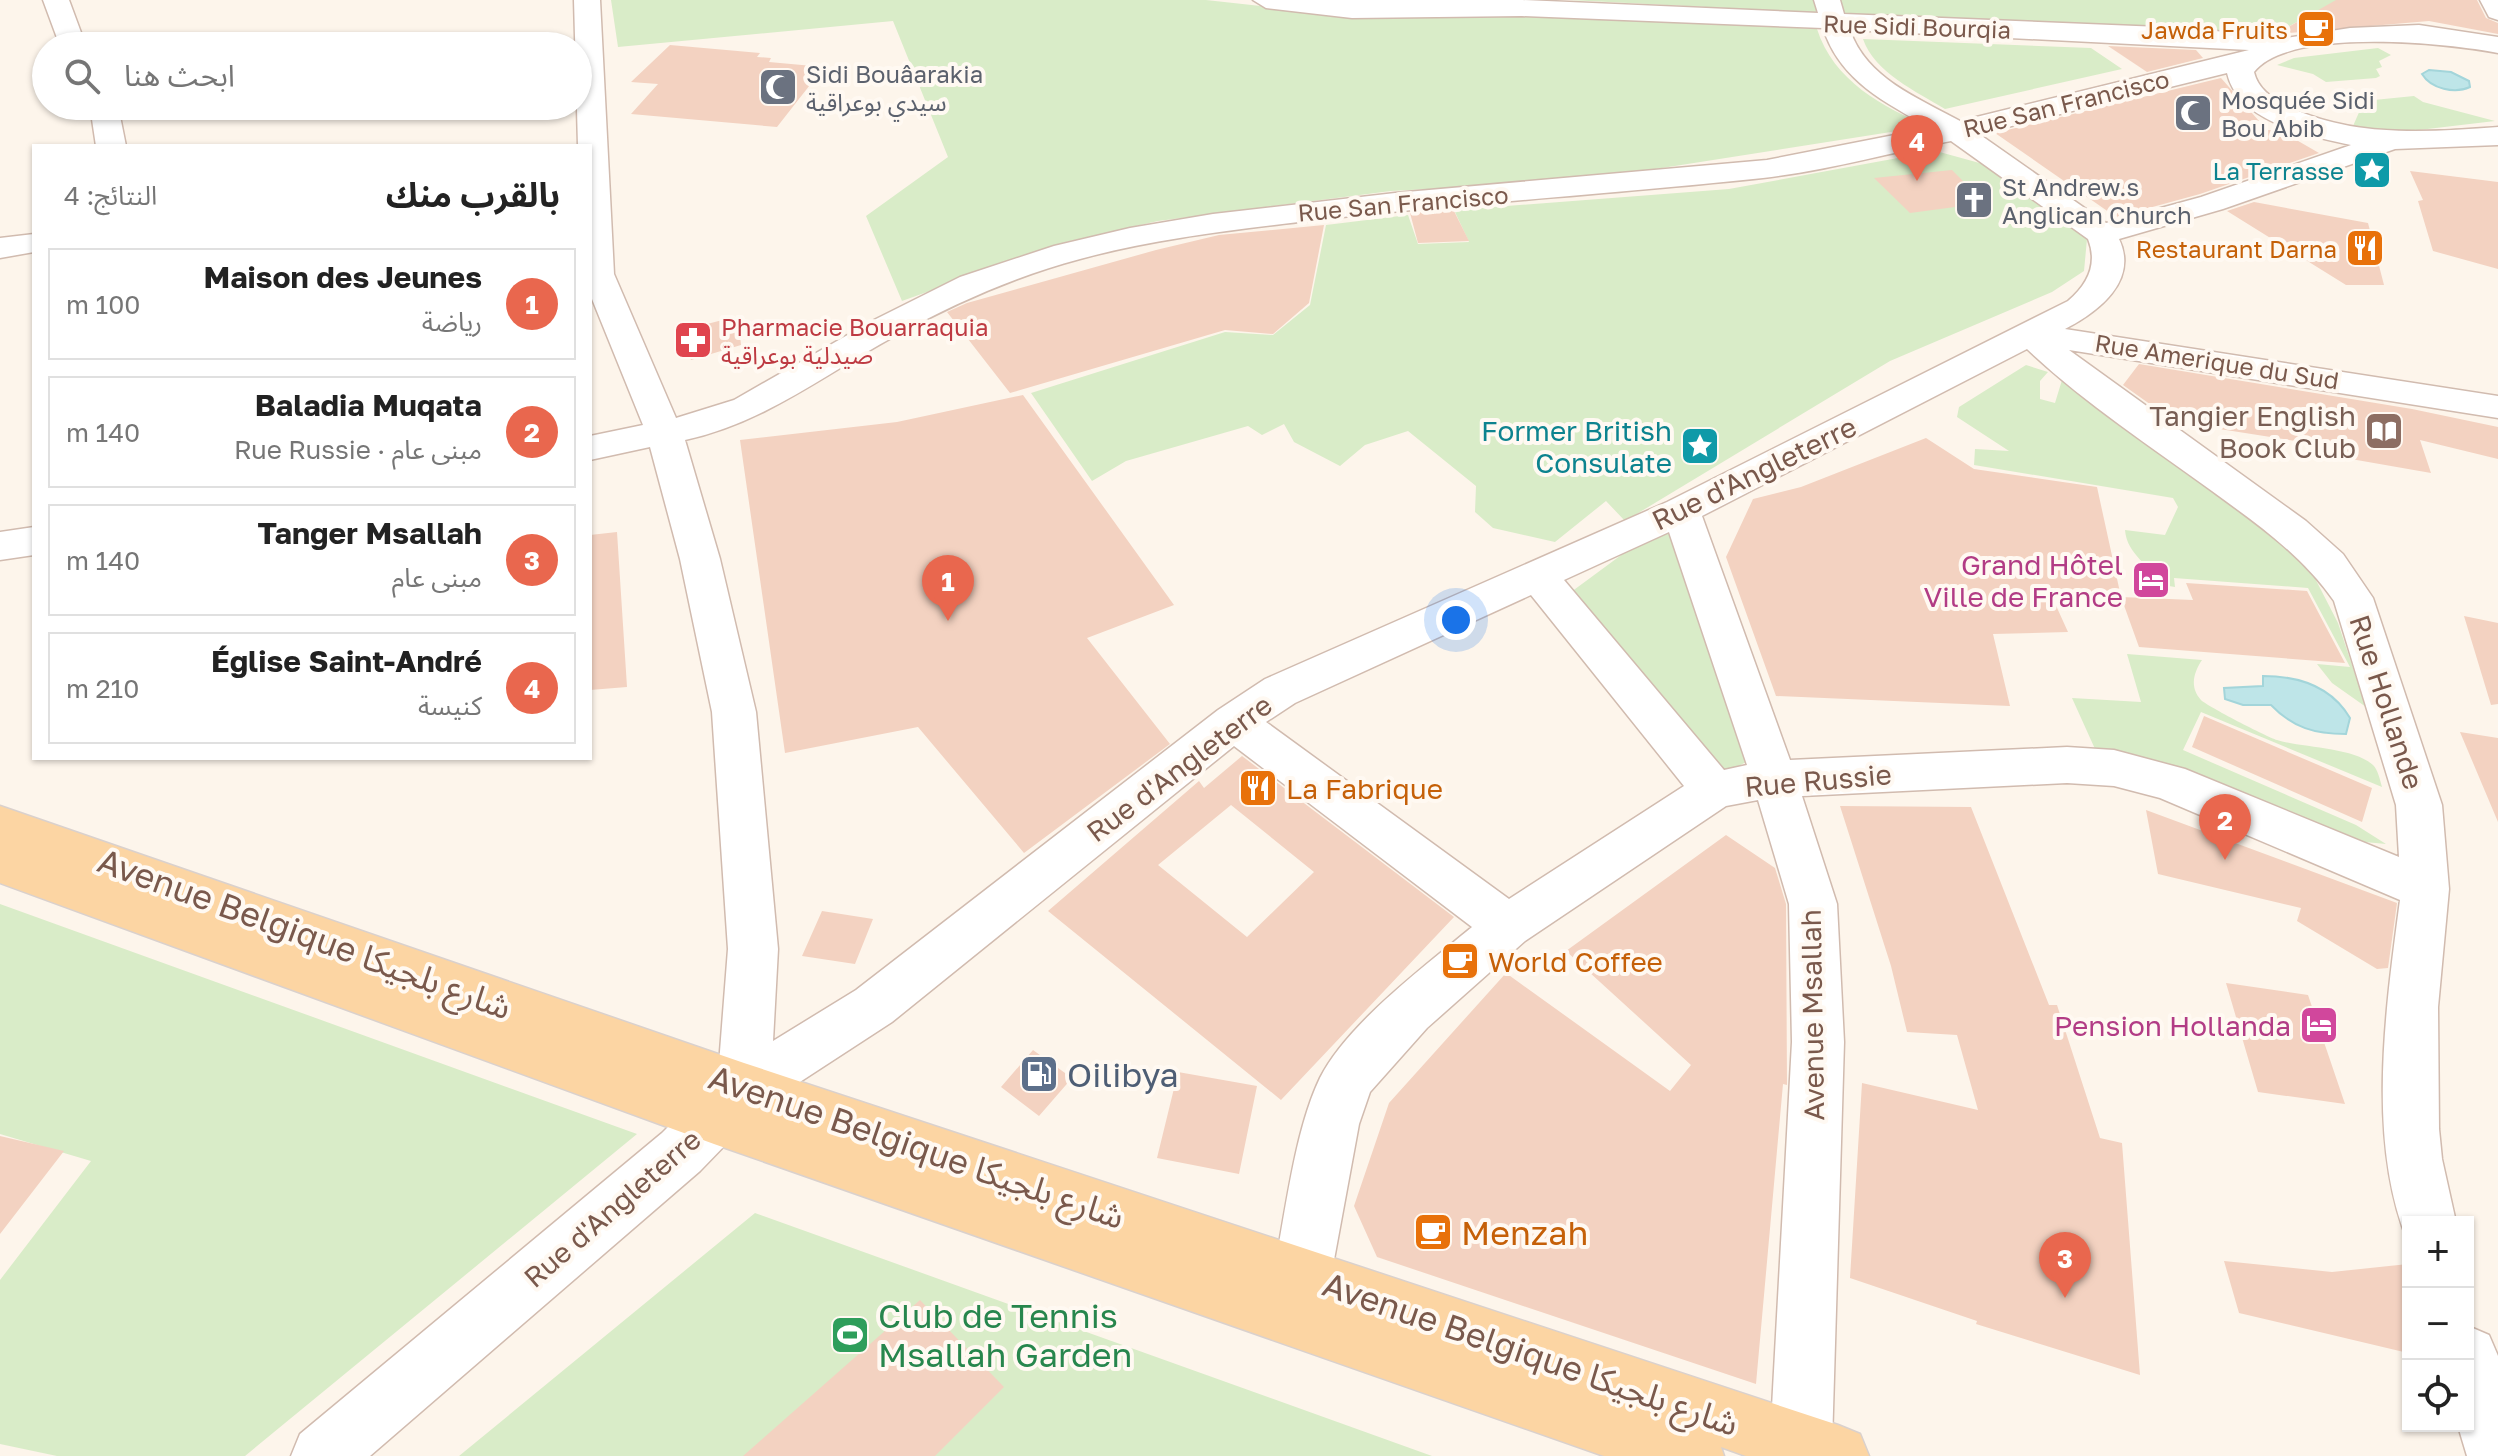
<!DOCTYPE html>
<html lang="ar">
<meta charset="utf-8">
<style>
body{margin:0;font-family:"Golos Text","Noto Sans Arabic",sans-serif;background:#f2f2f2;color:#222;direction:rtl}
.controls{position:absolute;right:24px;bottom:24px;display:grid;overflow:hidden;border-radius:0px;box-shadow:0 2px 6px #0004}
.controls button{width:72px;height:72px;display:grid;place-items:center;padding:0;border:0;border-bottom:2px solid #e0e0e0;background:#fff;color:#222;font:40px sans-serif}
.you{position:absolute;left:1456px;top:620px;width:28px;height:28px;margin:-20px;border:6px solid #fff;border-radius:50%;background:#1a73e8;box-shadow:0 0 0 12px #1a73e833}
.badge{display:grid;place-items:center;width:52px;height:52px;border-radius:50%;background:#e9674e;color:#fff;font-size:26px;font-weight:700}
.pin{position:absolute;translate:-50% -66px;filter:drop-shadow(0 2px 4px #0008)}
.pin::after{content:'';position:absolute;top:42px;width:28px;height:24px;background:inherit;clip-path:polygon(0 0,100% 0,50% 100%)}
.list{margin:0;padding:0;list-style:none}
h2{display:flex;justify-content:space-between;align-items:center;height:104px;margin:0;padding:0 32px;font-size:34px}
h2 small{font-size:26px;font-weight:400;color:#767676}
.list li{display:grid;grid-template-columns:52px 1fr auto;gap:24px;align-items:center;box-sizing:border-box;height:112px;margin:0 16px 16px;padding:0 16px;border:2px solid #e0e0e0;border-radius:0px}
.list b{display:block;font-size:30px;white-space:nowrap}
.list p{margin:0;font-size:26px;white-space:nowrap;color:#767676}
.list em{font-size:26px;font-style:normal;color:#767676}
.icon{flex:none;width:44px;height:44px;fill:none;stroke:currentColor;stroke-width:2;stroke-linecap:round;stroke-linejoin:round}
.map{position:relative;flex:none;width:2498px;height:1456px;overflow:hidden;direction:ltr}
.search{position:absolute;background:#fff;box-shadow:0 2px 6px #0004;left:32px;top:32px;width:560px;height:88px;display:flex;align-items:center;gap:20px;box-sizing:border-box;padding:0 28px;border-radius:44px;color:#767676;font-size:30px}
.panel{position:absolute;background:#fff;box-shadow:0 2px 6px #0004;left:32px;top:144px;width:560px;height:616px;border-radius:0px;direction:rtl}
.map>svg:first-child{display:block}
.green{fill:#d9ecc8}
.water{fill:#bee5e8;stroke:#a3d5da;stroke-width:2}
.building{fill:#f3d2c1;fill-rule:evenodd}
.lines{fill:none;stroke-linecap:round;stroke-linejoin:round}
.minor-casing{stroke:#d1bbaf;stroke-width:3}
.major-casing{stroke:#dad1cd;stroke-width:3}
.minor{fill:#fff;fill-rule:evenodd}
.major{fill:#fcd5a3;fill-rule:evenodd}
.labels{text-anchor:middle;dominant-baseline:central;stroke-width:8;stroke-linejoin:round;paint-order:stroke}
.far-street-label{font-size:24px;fill:#7a594c;stroke:#fff9f2}
.far-food-label{font-size:24px;fill:#c56008;stroke:#fff9f2;text-anchor:end}
.far-worship-label{font-size:24px;fill:#5b616d;stroke:#fff9f2;text-anchor:start}
.far-culture-label{font-size:24px;fill:#0d838f;stroke:#fff9f2;text-anchor:end}
.far-health-label{font-size:24px;fill:#be3a42;stroke:#fff9f2;text-anchor:start}
.education-label{font-size:28px;fill:#785e54;stroke:#fff9f2;text-anchor:end}
.culture-label{font-size:28px;fill:#0d838f;stroke:#fff9f2;text-anchor:end}
.street-label{font-size:28px;fill:#7a594c;stroke:#fff9f2}
.hotel-label{font-size:28px;fill:#b23c85;stroke:#fff9f2;text-anchor:end}
.food-label{font-size:28px;fill:#c56008;stroke:#fff9f2;text-anchor:start}
.near-street-label{font-size:34px;fill:#7a594c;stroke:#fff9f2}
.near-service-label{font-size:34px;fill:#4e5e75;stroke:#fff9f2;text-anchor:start}
.near-food-label{font-size:34px;fill:#c56008;stroke:#fff9f2;text-anchor:start}
.near-leisure-label{font-size:34px;fill:#27864d;stroke:#fff9f2;text-anchor:start}
</style>
<div class="map">
<svg width="2498" height="1456" viewBox="0 0 2498 1456">
<rect width="100%" height="100%" fill="#fdf5eb"/>
<!-- green -->
<path class="green" d="M611 0H1206L1354 16 1522 13 1817 29C1833 80 1883 108 1929 126L1579 181 1391 191 1158 221 1066 242 902 301 866 216 948 157 893 21 618 47Z
M1569 0H2385L2313 13 2286 28 2241 34Z
M1863 39 2091 48 2122 69 1945 109C1917 92 1874 72 1863 39Z
M2378 48 2391 55 2379 61 2382 67 2376 69 2380 76 2376 78 2326 82 2313 74 2277 65 2294 58Z
M2414 96 2423 102 2495 121 2402 132 2353 126 2364 101Z
M1936 151 1994 167 2084 230 2087 239 2084 271 2052 292 1890 361 1625 521 1606 501 1555 542 1493 528 1475 512 1476 486 1408 431 1365 445 1340 466 1294 442 1284 424 1262 435 1248 426 1126 461 1092 481 1031 393 1225 332 1273 335 1310 305 1326 225 1408 215 1418 244 1469 242 1454 210 1729 189Z
M2026 365 2048 372 2040 381V399L2055 403 2062 380 2302 553 2338 623 2366 707 2332 683 2317 664 2350 667 2308 588 2174 578 2175 587 2163 585C2150 565 2127 555 2125 530L2165 535 2178 507 2173 498 1974 465 1975 449 2009 451 1957 417 1959 407Z
M1681 511 1746 762 1726 773 1567 595Z
M2127 654 2202 660C2194 672 2189 687 2201 700 2207 706 2267 737 2277 740 2302 748 2353 747 2373 765 2378 770 2380 780 2382 787L2201 712 2183 750 2356 825 2386 844 2333 839 2100 760 2072 698 2141 702Z
M0 904 637 1134 245 1456H57L0 1444V1280L91 1161 0 1134Z
M755 1213 1432 1456H459Z"/>
<!-- water -->
<path class="water" d="M2429 70 2451 72 2469 81 2470 87C2455 94 2431 89 2422 74Z
M2263 676C2299 676 2331 686 2350 718L2346 734C2315 734 2293 728 2271 705H2243L2225 699 2224 688 2263 686Z"/>
<!-- building -->
<path class="building" d="M2336 0H2477L2486 18 2498 23V34L2429 21 2276 34Z
M670 45 760 53 757 57 771 58 769 62 824 67 777 127 631 114 658 84 631 82Z
M2108 46 2196 50 2203 58 2147 72Z
M2221 78 2267 130H2279L2319 153 2200 194 2116 217 1995 133Z
M1952 170 1985 203 1910 213 1874 178Z
M2410 171 2498 182V269L2433 251 2418 201 2423 200Z
M2254 202 2368 223 2384 285H2346L2227 211Z
M1453 209 1469 241 1418 243 1410 213Z
M1324 225 1309 303 1273 334 1225 330 1010 393 947 312 967 303 1156 250 1219 235Z
M738 316 741 345 691 360 680 331Z
M2139 364 2412 409 2498 427V459L2420 440 2431 473 2311 452 2308 443 2175 422 2123 385Z
M1023 395 1174 605 1087 638 1170 744 1024 853 918 727 785 753 740 440 897 422Z
M1926 438 1974 469 2097 487 2121 597 2048 588 2068 632 1993 634 2010 706 1776 696 1726 557 1753 499 1801 487Z
M617 532 627 687 590 690V535Z
M2186 583 2307 591 2345 663 2139 647 2121 597 2193 600Z
M2464 616 2498 623V704L2491 705Z
M2204 716 2372 788 2362 822 2192 747Z
M2460 732 2498 738V822Z
M1242 756 1454 917 1281 1100 1048 911 1199 781 1204 788ZM1231 805 1314 872 1247 937 1158 865Z
M1840 806 1971 807 2049 1005H2057L2100 1138 2122 1143 2140 1375 1976 1324 1977 1321 1850 1278 1862 1083 1978 1110 1957 1035 1907 1032 1891 966Z
M2146 810 2397 903 2388 968 2377 969 2297 921 2301 908 2158 874Z
M1726 835 1775 868 1786 904 1787 1085 1783 1084 1756 1384 1377 1257 1354 1206 1389 1103 1506 973 1670 1091 1691 1065 1566 951Z
M822 911 873 919 855 964 802 956Z
M2226 983 2308 995 2345 1104 2258 1092Z
M1033 1050 1072 1078 1039 1116 1001 1087Z
M1178 1072 1257 1086 1239 1174 1157 1158Z
M0 1136 64 1151 0 1234Z
M2224 1261 2332 1272 2408 1264V1353L2239 1313Z
M920 1300 1004 1387 935 1456H743Z"/>
<g class="lines">
<defs>
<path id="minor" d="M43 0H69L86 46H60Z
M574 0H600L614 274 676 418 734 400 872 321 960 277 1054 246 1130 228 1213 214 1395 193 1767 160 1930 128C1885 102 1840 81 1823 28L1522 16 1352 18 1266 8 1253 0H1522L1818 13 1814 0H1840L1844 14 2185 28 2286 38 2350 28 2419 25 2498 37V53C2447 43 2289 27 2254 72 2258 89 2272 98 2287 106 2354 138 2426 132 2498 127V145L2395 149 2223 209 2119 239C2139 281 2098 312 2065 329L2498 396V418L2069 350 2306 521 2343 554 2373 598 2442 805 2449 889 2438 1007 2439 1129 2442 1159 2456 1222H2408V1242C2366 1140 2386 1007 2400 900L2160 798 2114 786 2067 783 1802 796 1837 904 1844 1042 1832 1444 1827 1456H1775L1770 1444 1792 1042 1789 904 1758 800 1726 806 1525 941 1427 1028 1370 1092 1359 1124 1331 1276 1323 1297 1302 1305 1281 1297 1273 1276C1285 1217 1294 1132 1320 1078 1347 1024 1425 966 1472 927L1234 746 892 1022 763 1106 700 1171 370 1456H291L300 1434 662 1133 718 1077 728 949 712 712 680 559 650 447 590 460V436L643 425 590 294V146H578ZM1850 30 2249 50 1960 121C1918 98 1866 78 1850 30ZM2227 73C2238 122 2309 136 2351 145L2201 197 2106 223 1979 134ZM1951 141 2088 239C2098 264 2088 284 2068 301L1667 502 1265 679 1218 710 856 990 773 1041 778 949 756 712 720 559 685 440C765 423 826 373 897 335 955 303 1016 276 1080 259 1157 238 1236 230 1315 220 1464 203 1614 194 1763 178 1825 171 1889 153 1951 141ZM2027 349C2083 402 2149 445 2212 491 2257 524 2301 554 2334 601L2396 805 2399 857 2185 769 2114 750 2067 747 1790 760 1702 516ZM1669 532 1747 765 1724 770 1564 580ZM1531 595 1684 786 1509 899 1266 722 1295 703Z
M2480 0H2498V20L2489 17Z
M90 106H118L126 146H96Z
M34 234V252L0 258V238Z
M34 527V555L0 560V532Z
M2468 1326 2489 1335 2498 1356V1456H2467L2458 1426H2468Z"/>
<path id="major" d="M0 806 744 1063 1838 1425 1860 1434 1869 1456H1746L1721 1447 1724 1456H1604L714 1144 0 883Z"/>
</defs>
<!-- minor casing -->
<use href="#minor" class="minor-casing"/>
<!-- major casing -->
<use href="#major" class="major-casing"/>
<!-- minor -->
<use href="#minor" class="minor"/>
<!-- major -->
<use href="#major" class="major"/>
</g>
<!-- icons -->
<defs>
<symbol id="cafe-square" viewBox="-11 -11 22 22"><rect x="-9" y="-9" width="18" height="18" rx="4" fill="#e8710a" stroke="#fff9f2"/><path d="M-5.5-4.5H6V0H3Q3 3.5 0 3.5H-2.5Q-5.5 3.5-5.5 0ZM3-3.2v2h1.7v-2ZM-6 4.5H4V6H-6Z" fill="#fff"/></symbol>
<symbol id="mosque-square" viewBox="-11 -11 22 22"><rect x="-9" y="-9" width="18" height="18" rx="4" fill="#6b7280" stroke="#fff9f2"/><path d="M3.5-4.9A6 6 0 1 0 3.5 4.9A5 5 0 1 1 3.5-4.9Z" fill="#fff"/></symbol>
<symbol id="sight-square" viewBox="-11 -11 22 22"><rect x="-9" y="-9" width="18" height="18" rx="4" fill="#0f9aa8" stroke="#fff9f2"/><path d="M0-6L1.8-2.2L6-1.7L2.9 1.2L3.7 5.4L0 3.3L-3.7 5.4L-2.9 1.2L-6-1.7L-1.8-2.2Z" fill="#fff"/></symbol>
<symbol id="church-square" viewBox="-11 -11 22 22"><rect x="-9" y="-9" width="18" height="18" rx="4" fill="#6b7280" stroke="#fff9f2"/><path d="M-1.2-6h2.4v3.5h3.3v2.4h-3.3V6h-2.4V-.1h-3.3v-2.4h3.3Z" fill="#fff"/></symbol>
<symbol id="restaurant-square" viewBox="-11 -11 22 22"><rect x="-9" y="-9" width="18" height="18" rx="4" fill="#e8710a" stroke="#fff9f2"/><path d="M-5-6h1v4h1v-4h1v4h1v-4h1v5L-1.5 .5V6h-2V.5L-5-1ZM5-6V6H3V1.5H1.5Q1.5-4 5-6Z" fill="#fff"/></symbol>
<symbol id="pharmacy-square" viewBox="-11 -11 22 22"><rect x="-9" y="-9" width="18" height="18" rx="4" fill="#e0444e" stroke="#fff9f2"/><path d="M-2-6h4v4h4v4h-4v4h-4v-4h-4v-4h4Z" fill="#fff"/></symbol>
<symbol id="library-square" viewBox="-11 -11 22 22"><rect x="-9" y="-9" width="18" height="18" rx="4" fill="#8d6e63" stroke="#fff9f2"/><path d="M-6-4Q-3-5.5-.7-3.5V5Q-3 3-6 4ZM6-4Q3-5.5 .7-3.5V5Q3 3 6 4Z" fill="#fff"/></symbol>
<symbol id="hotel-square" viewBox="-11 -11 22 22"><rect x="-9" y="-9" width="18" height="18" rx="4" fill="#d1479c" stroke="#fff9f2"/><path d="M-6-4.5h1.5V1H6V5H4.5V3h-9V5H-6ZM-4 0a1.8 1.8 0 1 1 3.6 0ZM.5 0V-2.5h3Q6-2.5 6 0Z" fill="#fff"/></symbol>
<symbol id="fuel-square" viewBox="-11 -11 22 22"><rect x="-9" y="-9" width="18" height="18" rx="4" fill="#5c6f8a" stroke="#fff9f2"/><path d="M-5.5-6h7V0h2V4h1.3V-2.5L3-4.5l.8-.8L6-3V5H2.5V1h-1V6h-7ZM-4.2-4.7v3.2H.2V-4.7Z" fill="#fff"/></symbol>
<symbol id="stadium-square" viewBox="-11 -11 22 22"><rect x="-9" y="-9" width="18" height="18" rx="4" fill="#2e9e5b" stroke="#fff9f2"/><path d="M0-5a6.5 5 0 1 0 0 10a6.5 5 0 1 0 0-10ZM-3.5-1.8h7v3.6h-7Z" fill="#fff"/></symbol>
</defs>
<g fill-rule="evenodd">
<use href="#cafe-square" x="2294" y="7" width="44" height="44"/>
<use href="#mosque-square" x="756" y="65" width="44" height="44"/>
<use href="#mosque-square" x="2171" y="91" width="44" height="44"/>
<use href="#sight-square" x="2350" y="148" width="44" height="44"/>
<use href="#church-square" x="1952" y="178" width="44" height="44"/>
<use href="#restaurant-square" x="2343" y="226" width="44" height="44"/>
<use href="#pharmacy-square" x="671" y="318" width="44" height="44"/>
<use href="#library-square" x="2362" y="409" width="44" height="44"/>
<use href="#sight-square" x="1678" y="424" width="44" height="44"/>
<use href="#hotel-square" x="2129" y="558" width="44" height="44"/>
<use href="#restaurant-square" x="1236" y="766" width="44" height="44"/>
<use href="#cafe-square" x="1438" y="939" width="44" height="44"/>
<use href="#hotel-square" x="2297" y="1003" width="44" height="44"/>
<use href="#fuel-square" x="1017" y="1052" width="44" height="44"/>
<use href="#cafe-square" x="1411" y="1210" width="44" height="44"/>
<use href="#stadium-square" x="828" y="1313" width="44" height="44"/>
</g>
<g class="labels">
<!-- far-street labels -->
<g class="far-street-label">
<text transform="translate(1917 26) rotate(2)">Rue Sidi Bourqia</text>
<text transform="translate(2066 103) rotate(-14)">Rue San Francisco</text>
<text transform="translate(1403 203) rotate(-5)">Rue San Francisco</text>
<text transform="translate(2217 361) rotate(9)">Rue Amerique du Sud</text>
</g>
<!-- far-food labels -->
<g class="far-food-label">
<text x="2288" y="29">Jawda Fruits</text>
<text x="2337" y="248">Restaurant Darna</text>
</g>
<!-- far-worship labels -->
<g class="far-worship-label">
<text x="806" y="73">Sidi Bouâarakia<tspan x="806" dy="28">سيدي بوعراقية</tspan></text>
<text x="2221" y="99">Mosquée Sidi<tspan x="2221" dy="28">Bou Abib</tspan></text>
<text x="2002" y="186">St Andrew.s<tspan x="2002" dy="28">Anglican Church</tspan></text>
</g>
<!-- far-culture labels -->
<g class="far-culture-label">
<text x="2344" y="170">La Terrasse</text>
</g>
<!-- far-health labels -->
<g class="far-health-label">
<text x="721" y="326">Pharmacie Bouarraquia<tspan x="721" dy="28">صيدلية بوعراقية</tspan></text>
</g>
<!-- education labels -->
<g class="education-label">
<text x="2356" y="415">Tangier English<tspan x="2356" dy="32">Book Club</tspan></text>
</g>
<!-- culture labels -->
<g class="culture-label">
<text x="1672" y="430">Former British<tspan x="1672" dy="32">Consulate</tspan></text>
</g>
<!-- street labels -->
<g class="street-label">
<text transform="translate(1754 473) rotate(-26)">Rue d'Angleterre</text>
<text transform="translate(2387 702) rotate(72)">Rue Hollande</text>
<text transform="translate(1179 768) rotate(-37)">Rue d'Angleterre</text>
<text transform="translate(1818 780) rotate(-5)">Rue Russie</text>
<text transform="translate(1812 1015) rotate(-91)">Avenue Msallah</text>
<text transform="translate(612 1208) rotate(-41)">Rue d'Angleterre</text>
</g>
<!-- hotel labels -->
<g class="hotel-label">
<text x="2123" y="564">Grand Hôtel<tspan x="2123" dy="32">Ville de France</tspan></text>
<text x="2291" y="1025">Pension Hollanda</text>
</g>
<!-- food labels -->
<g class="food-label">
<text x="1286" y="788">La Fabrique</text>
<text x="1488" y="961">World Coffee</text>
</g>
<!-- near-street labels -->
<g class="near-street-label">
<text transform="translate(305 933) rotate(20)">Avenue Belgique شارع بلجيكا</text>
<text transform="translate(917 1146) rotate(19)">Avenue Belgique شارع بلجيكا</text>
<text transform="translate(1531 1353) rotate(19)">Avenue Belgique شارع بلجيكا</text>
</g>
<!-- near-service labels -->
<g class="near-service-label">
<text x="1067" y="1074">Oilibya</text>
</g>
<!-- near-food labels -->
<g class="near-food-label">
<text x="1461" y="1232">Menzah</text>
</g>
<!-- near-leisure labels -->
<g class="near-leisure-label">
<text x="878" y="1315">Club de Tennis<tspan x="878" dy="39">Msallah Garden</tspan></text>
</g>
</g>
</svg>
<div class="controls">
<button>+</button>
<button>−</button>
<button><svg class="icon" aria-label="locate" viewBox="0 0 24 24"><circle cx="12" cy="12" r="6"/><path d="M12 2v4M12 18v4M2 12h4M18 12h4"/></svg></button>
</div>
<div class="you"></div>
<div class="pin badge" style="left:948px;top:621px">1</div>
<div class="pin badge" style="left:2225px;top:860px">2</div>
<div class="pin badge" style="left:2065px;top:1298px">3</div>
<div class="pin badge" style="left:1917px;top:181px">4</div>
<div class="search"><svg class="icon" aria-label="search" viewBox="0 0 24 24"><circle cx="10" cy="10" r="6"/><path d="M15 15l6 6"/></svg>ابحث هنا</div>
<section class="panel">
<h2>بالقرب منك<small>النتائج: 4</small></h2>
<ul class="list">
<li><span class="badge">1</span><div><b>Maison des Jeunes</b><p>رياضة</p></div><em>100 m</em></li>
<li><span class="badge">2</span><div><b>Baladia Muqata</b><p>مبنى عام · Rue Russie</p></div><em>140 m</em></li>
<li><span class="badge">3</span><div><b>Tanger Msallah</b><p>مبنى عام</p></div><em>140 m</em></li>
<li><span class="badge">4</span><div><b>Église Saint-André</b><p>كنيسة</p></div><em>210 m</em></li>
</ul>
</section>
</div>
